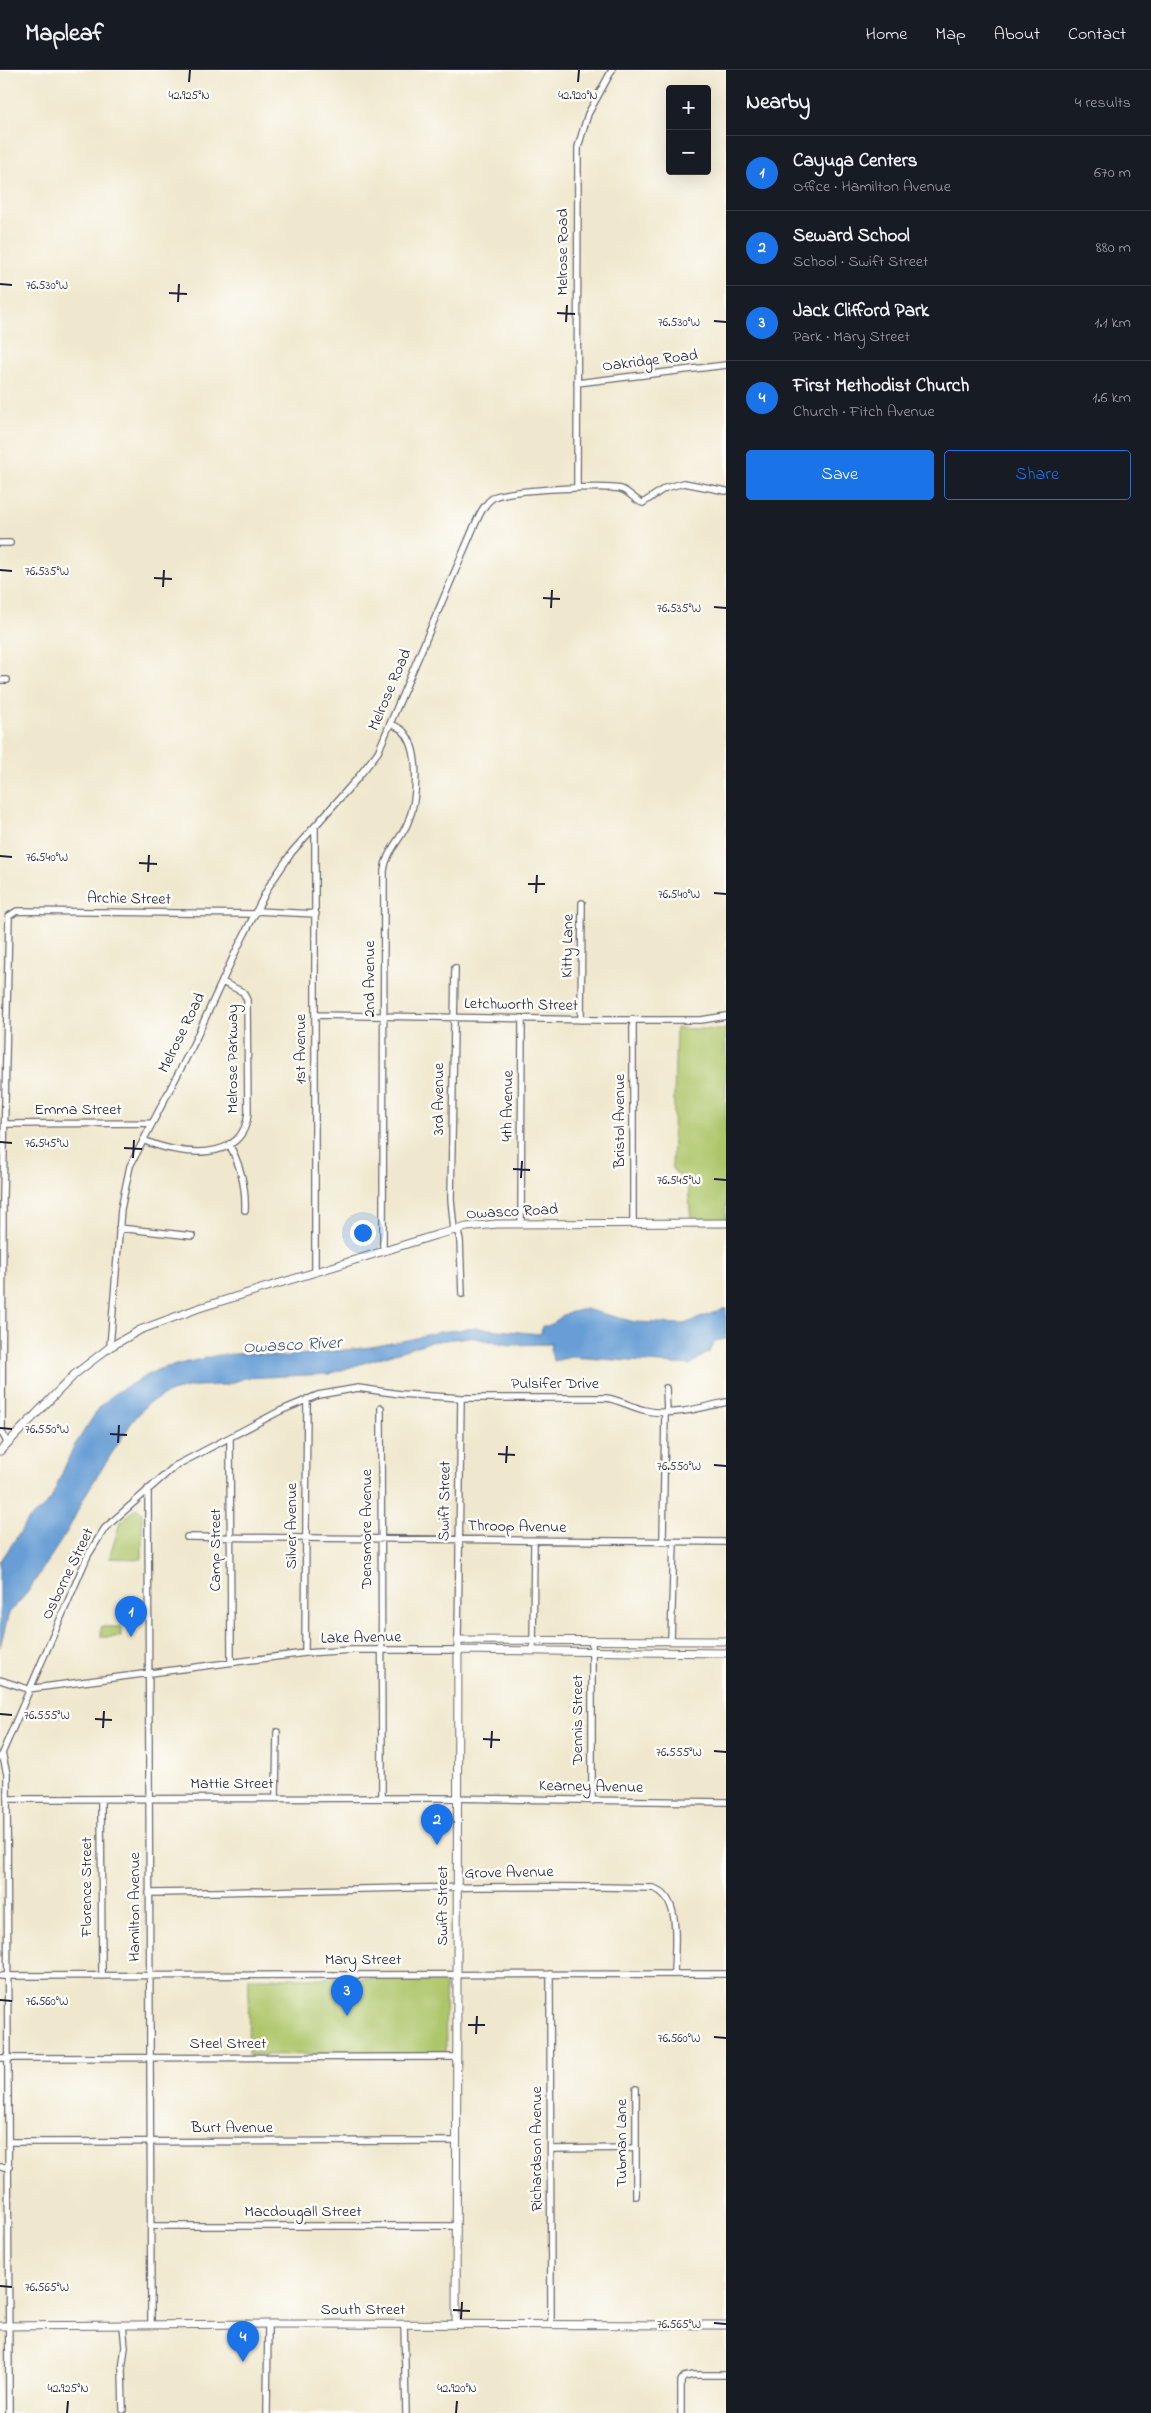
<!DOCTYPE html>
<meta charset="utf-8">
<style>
body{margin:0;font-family:"Indie Flower",sans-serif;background:#242831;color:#f1f3f6}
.controls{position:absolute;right:15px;top:15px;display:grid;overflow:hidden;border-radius:5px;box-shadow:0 5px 20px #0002}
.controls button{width:45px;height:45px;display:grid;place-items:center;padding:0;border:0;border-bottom:1px solid #363941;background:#171b24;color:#f1f3f6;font:25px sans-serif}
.you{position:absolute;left:362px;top:1162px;width:18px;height:18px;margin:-12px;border:4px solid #fff;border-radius:50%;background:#1a73e8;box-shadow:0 0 0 8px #1a73e833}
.badge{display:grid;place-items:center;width:32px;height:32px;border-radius:50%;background:#1a73e8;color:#fff;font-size:16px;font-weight:700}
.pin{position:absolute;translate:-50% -41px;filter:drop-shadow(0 1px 2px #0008)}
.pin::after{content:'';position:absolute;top:26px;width:18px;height:15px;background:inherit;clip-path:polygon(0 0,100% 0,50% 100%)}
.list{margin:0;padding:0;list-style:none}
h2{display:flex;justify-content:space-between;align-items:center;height:65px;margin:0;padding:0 20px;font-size:21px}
h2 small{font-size:16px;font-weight:400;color:#9ea1a6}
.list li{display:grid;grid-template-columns:32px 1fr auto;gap:15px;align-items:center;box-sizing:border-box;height:75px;padding:0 20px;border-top:1px solid #363941}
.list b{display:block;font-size:19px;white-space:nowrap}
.list p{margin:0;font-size:16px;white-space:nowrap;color:#9ea1a6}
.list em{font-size:16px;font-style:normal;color:#9ea1a6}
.actions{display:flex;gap:10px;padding:15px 20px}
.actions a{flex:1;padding:11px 0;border:1px solid #1a73e8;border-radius:5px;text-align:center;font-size:18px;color:#1a73e8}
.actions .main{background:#1a73e8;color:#fff}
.map{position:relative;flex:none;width:726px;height:2343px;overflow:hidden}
header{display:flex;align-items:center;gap:30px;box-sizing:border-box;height:70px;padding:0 25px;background:#171b24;border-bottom:1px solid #363941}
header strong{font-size:24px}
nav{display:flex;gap:28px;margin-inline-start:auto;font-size:18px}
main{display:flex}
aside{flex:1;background:#171b24}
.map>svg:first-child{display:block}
.green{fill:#aec66b;stroke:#687453}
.water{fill:#689ed5;stroke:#456088}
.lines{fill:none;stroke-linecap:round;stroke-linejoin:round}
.minor-casing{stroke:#6a676e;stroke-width:8}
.major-casing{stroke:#6a676e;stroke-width:9}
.minor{stroke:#fff;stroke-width:5.5}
.major{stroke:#fff;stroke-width:7}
.ticks{fill:none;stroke:#22223b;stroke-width:2}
.labels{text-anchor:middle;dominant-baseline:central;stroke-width:5;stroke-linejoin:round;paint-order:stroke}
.street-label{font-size:16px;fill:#22223b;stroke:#fdfcf7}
.water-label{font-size:18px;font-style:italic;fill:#425a80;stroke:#fdfcf7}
.ticks-label{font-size:12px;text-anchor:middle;fill:#22223b;stroke:#fdfcf7;stroke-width:5;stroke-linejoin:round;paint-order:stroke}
</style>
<header>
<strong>Mapleaf</strong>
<nav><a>Home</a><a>Map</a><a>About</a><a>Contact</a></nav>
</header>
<main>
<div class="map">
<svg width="726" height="2343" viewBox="0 0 726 2343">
<rect width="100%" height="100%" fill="#fdfcf7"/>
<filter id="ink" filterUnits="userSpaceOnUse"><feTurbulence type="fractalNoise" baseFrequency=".02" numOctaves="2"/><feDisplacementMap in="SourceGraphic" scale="10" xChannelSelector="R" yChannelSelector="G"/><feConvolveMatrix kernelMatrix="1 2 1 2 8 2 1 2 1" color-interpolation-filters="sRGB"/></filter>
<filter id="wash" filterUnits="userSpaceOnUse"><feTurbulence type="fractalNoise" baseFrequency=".0096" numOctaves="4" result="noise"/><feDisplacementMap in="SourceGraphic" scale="20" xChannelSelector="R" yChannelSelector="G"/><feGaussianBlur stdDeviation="1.12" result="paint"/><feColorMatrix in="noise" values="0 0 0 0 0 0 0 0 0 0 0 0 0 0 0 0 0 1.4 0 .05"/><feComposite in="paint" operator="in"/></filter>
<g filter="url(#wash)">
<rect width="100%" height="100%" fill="#f0e8ce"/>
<!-- green -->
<path class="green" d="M676 958 722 960 726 958V1153H691L688 1114 672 1099Z
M136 1438 142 1442V1489L109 1488 120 1453Z
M101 1557H121V1567H101Z
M249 1908H445L446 1983 248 1985Z"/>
<!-- water -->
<path class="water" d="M726 1238V1269L715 1271 710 1281 690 1295 571 1287 554 1291 550 1279 551 1274 510 1275 469 1267 430 1272 329 1304 245 1308 226 1315 197 1316 171 1322 148 1333 132 1352 87 1422 68 1460 27 1523 9 1543 0 1577V1492L29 1449 42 1439 51 1429 73 1378 99 1338 115 1323 159 1299 218 1285 253 1283 282 1287 371 1277 412 1269 437 1262 477 1258 541 1264 542 1256H548L567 1243 585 1239 635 1252 684 1254Z"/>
</g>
<g filter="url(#ink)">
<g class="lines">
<defs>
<path id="minor" d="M577 313 726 295
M577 418 578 77 588 44 612 0
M0 473H10
M0 610H7
M315 756V1202
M256 841 316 844
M455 898 451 1129 454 1160 458 1162 460 1170 462 1224
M315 945 599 950H701L726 946
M581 950 582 833
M5 1054 152 1053
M143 1070C177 1085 245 1095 248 1042L247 930 243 922 222 912
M229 1074C241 1096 246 1116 245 1140
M633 1153V949
M521 1154 522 948
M119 1158 192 1166
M383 1181 384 801C386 781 401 770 408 752 417 731 421 681 404 662 401 658 395 656 391 654
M110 1277 121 1139 130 1096 192 977 236 881 269 816 292 782 356 710 378 682 473 459C478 448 483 434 494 427 506 420 605 415 621 419 630 422 635 431 643 433L665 418 684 413 726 421
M666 1318 667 1342
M381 1338 382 1728
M230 1368 231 1592
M7 1372 2 1363 3 1126 9 846 17 841 255 844
M148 1419 151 2255
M187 1467 726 1472
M663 1471 665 1342
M458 1570 461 1328
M671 1570 674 1472
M533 1581 534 1471
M305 1583 307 1329
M0 1610 28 1619 305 1583 353 1580H457
M2 1683 7 1704 9 2343
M0 1688 88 1485 105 1458 175 1396 280 1341 318 1325 358 1318 400 1324 461 1328H606C620 1330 631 1337 644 1340 669 1347 701 1338 726 1332
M276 1727 277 1662
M7 1729 438 1728 726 1732
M101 1729 102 1906
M592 1731V1570
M149 1823C317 1821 485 1814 653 1818 683 1827 674 1879 674 1904
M550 1904 551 2255
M0 1906 726 1904
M0 1988 456 1987
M636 2019V2126
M8 2072 456 2071
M551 2079 635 2078
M0 2097H9
M150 2156H456
M404 2254 406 2343
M123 2255 125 2277 122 2300 123 2340
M267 2343 268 2254
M681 2343V2311L684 2307 693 2305H726"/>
<path id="major" d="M0 1381 75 1304 110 1277 140 1260 199 1238 436 1165 467 1157 497 1154 726 1153
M457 1580 726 1583
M456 2254 458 1570 726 1571
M0 2256 268 2254 726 2255"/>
</defs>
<!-- minor casing -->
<use href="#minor" class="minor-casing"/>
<!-- major casing -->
<use href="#major" class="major-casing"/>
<!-- minor -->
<use href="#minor" class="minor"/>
<!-- major -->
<use href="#major" class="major"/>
</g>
</g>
<!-- ticks -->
<path class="ticks" d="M189 12 190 0M578 12 579 0M0 214 12 215M169 223 187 224M178 232 179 214M557 243 575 244M714 251 726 252M566 252 567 235M0 500 12 501M154 508 172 509M163 517 164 500M543 528 560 529M714 537 726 538M551 538 552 520M0 786 12 787M139 793 157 794M148 802 149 785M528 814H545M536 823 537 805M714 823 726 824M0 1072 12 1073M124 1078 142 1079M133 1088 134 1070M513 1099 530 1100M521 1108 522 1091M714 1109 726 1110M0 1358 12 1359M110 1364 127 1365M118 1373 119 1355M498 1384 515 1385M506 1393 507 1376M714 1395 726 1396M0 1644 12 1645M95 1649 112 1650M103 1658 104 1641M483 1669 500 1670M491 1678 492 1661M714 1681 726 1682M0 1930 12 1931M468 1955H485M476 1964 477 1946M714 1967 726 1968M0 2216 12 2217M453 2240 470 2241M461 2249 462 2232M714 2253 726 2254M67 2343 68 2331M456 2343 457 2331"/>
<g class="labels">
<!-- street labels -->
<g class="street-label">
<text transform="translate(563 182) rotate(-90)">Melrose Road</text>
<text transform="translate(650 291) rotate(-7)">Oakridge Road</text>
<text transform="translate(390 620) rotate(-67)">Melrose Road</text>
<text transform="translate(129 829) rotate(1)">Archie Street</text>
<text transform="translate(568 876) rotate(-89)">Kitty Lane</text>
<text transform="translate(370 909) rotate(-90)">2nd Avenue</text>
<text transform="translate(521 935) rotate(1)">Letchworth Street</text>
<text transform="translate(182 963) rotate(-64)">Melrose Road</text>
<text transform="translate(301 979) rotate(-90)">1st Avenue</text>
<text transform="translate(233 989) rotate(-90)">Melrose Parkway</text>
<text transform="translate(439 1029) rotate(-90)">3rd Avenue</text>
<text transform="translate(508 1036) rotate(-89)">4th Avenue</text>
<text x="78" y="1040">Emma Street</text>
<text transform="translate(620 1051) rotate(-90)">Bristol Avenue</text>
<text transform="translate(512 1142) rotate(-3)">Owasco Road</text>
<text x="555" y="1314">Pulsifer Drive</text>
<text transform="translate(445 1431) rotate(-89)">Swift Street</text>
<text transform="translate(292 1456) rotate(-90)">Silver Avenue</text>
<text transform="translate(517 1457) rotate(1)">Throop Avenue</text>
<text transform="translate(367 1459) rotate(-90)">Densmore Avenue</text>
<text transform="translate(216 1480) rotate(-90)">Camp Street</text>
<text transform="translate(68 1504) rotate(-64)">Osborne Street</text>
<text transform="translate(361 1568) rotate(-1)">Lake Avenue</text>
<text transform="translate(578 1650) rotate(-90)">Dennis Street</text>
<text x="232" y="1714">Mattie Street</text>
<text transform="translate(591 1717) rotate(1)">Kearney Avenue</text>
<text transform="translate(509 1803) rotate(-1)">Grove Avenue</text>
<text transform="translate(87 1817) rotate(-90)">Florence Street</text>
<text transform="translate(443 1836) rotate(-90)">Swift Street</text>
<text transform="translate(135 1837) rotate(-90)">Hamilton Avenue</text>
<text x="363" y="1890">Mary Street</text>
<text x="228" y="1974">Steel Street</text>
<text x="232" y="2058">Burt Avenue</text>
<text transform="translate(622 2073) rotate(-90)">Tubman Lane</text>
<text transform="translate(537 2079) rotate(-90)">Richardson Avenue</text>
<text x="303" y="2142">Macdougall Street</text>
<text x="363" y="2240">South Street</text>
</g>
<!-- water labels -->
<g class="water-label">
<text transform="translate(292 1276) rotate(-3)">Owasco River</text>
</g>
</g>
<g class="ticks-label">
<text x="189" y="29">42.925°N</text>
<text x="578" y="29">42.920°N</text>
<text x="47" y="219">76.530°W</text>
<text x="679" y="256">76.530°W</text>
<text x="47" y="505">76.535°W</text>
<text x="679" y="542">76.535°W</text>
<text x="47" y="791">76.540°W</text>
<text x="679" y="828">76.540°W</text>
<text x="47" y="1077">76.545°W</text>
<text x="679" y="1114">76.545°W</text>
<text x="47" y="1363">76.550°W</text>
<text x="679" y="1400">76.550°W</text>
<text x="47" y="1649">76.555°W</text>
<text x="679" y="1686">76.555°W</text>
<text x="47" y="1935">76.560°W</text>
<text x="679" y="1972">76.560°W</text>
<text x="47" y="2221">76.565°W</text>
<text x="679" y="2258">76.565°W</text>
<text x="68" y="2322">42.925°N</text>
<text x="457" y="2322">42.920°N</text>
</g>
</svg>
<div class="controls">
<button>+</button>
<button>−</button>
</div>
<div class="you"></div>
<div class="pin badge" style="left:131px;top:1567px">1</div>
<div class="pin badge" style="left:437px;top:1775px">2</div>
<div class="pin badge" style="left:347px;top:1946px">3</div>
<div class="pin badge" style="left:243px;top:2292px">4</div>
</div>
<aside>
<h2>Nearby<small>4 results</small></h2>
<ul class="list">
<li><span class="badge">1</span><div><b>Cayuga Centers</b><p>Office · Hamilton Avenue</p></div><em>670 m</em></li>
<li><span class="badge">2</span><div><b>Seward School</b><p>School · Swift Street</p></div><em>880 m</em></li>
<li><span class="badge">3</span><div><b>Jack Clifford Park</b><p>Park · Mary Street</p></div><em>1.1 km</em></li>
<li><span class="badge">4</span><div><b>First Methodist Church</b><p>Church · Fitch Avenue</p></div><em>1.6 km</em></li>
</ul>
<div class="actions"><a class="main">Save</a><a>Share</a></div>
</aside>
</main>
